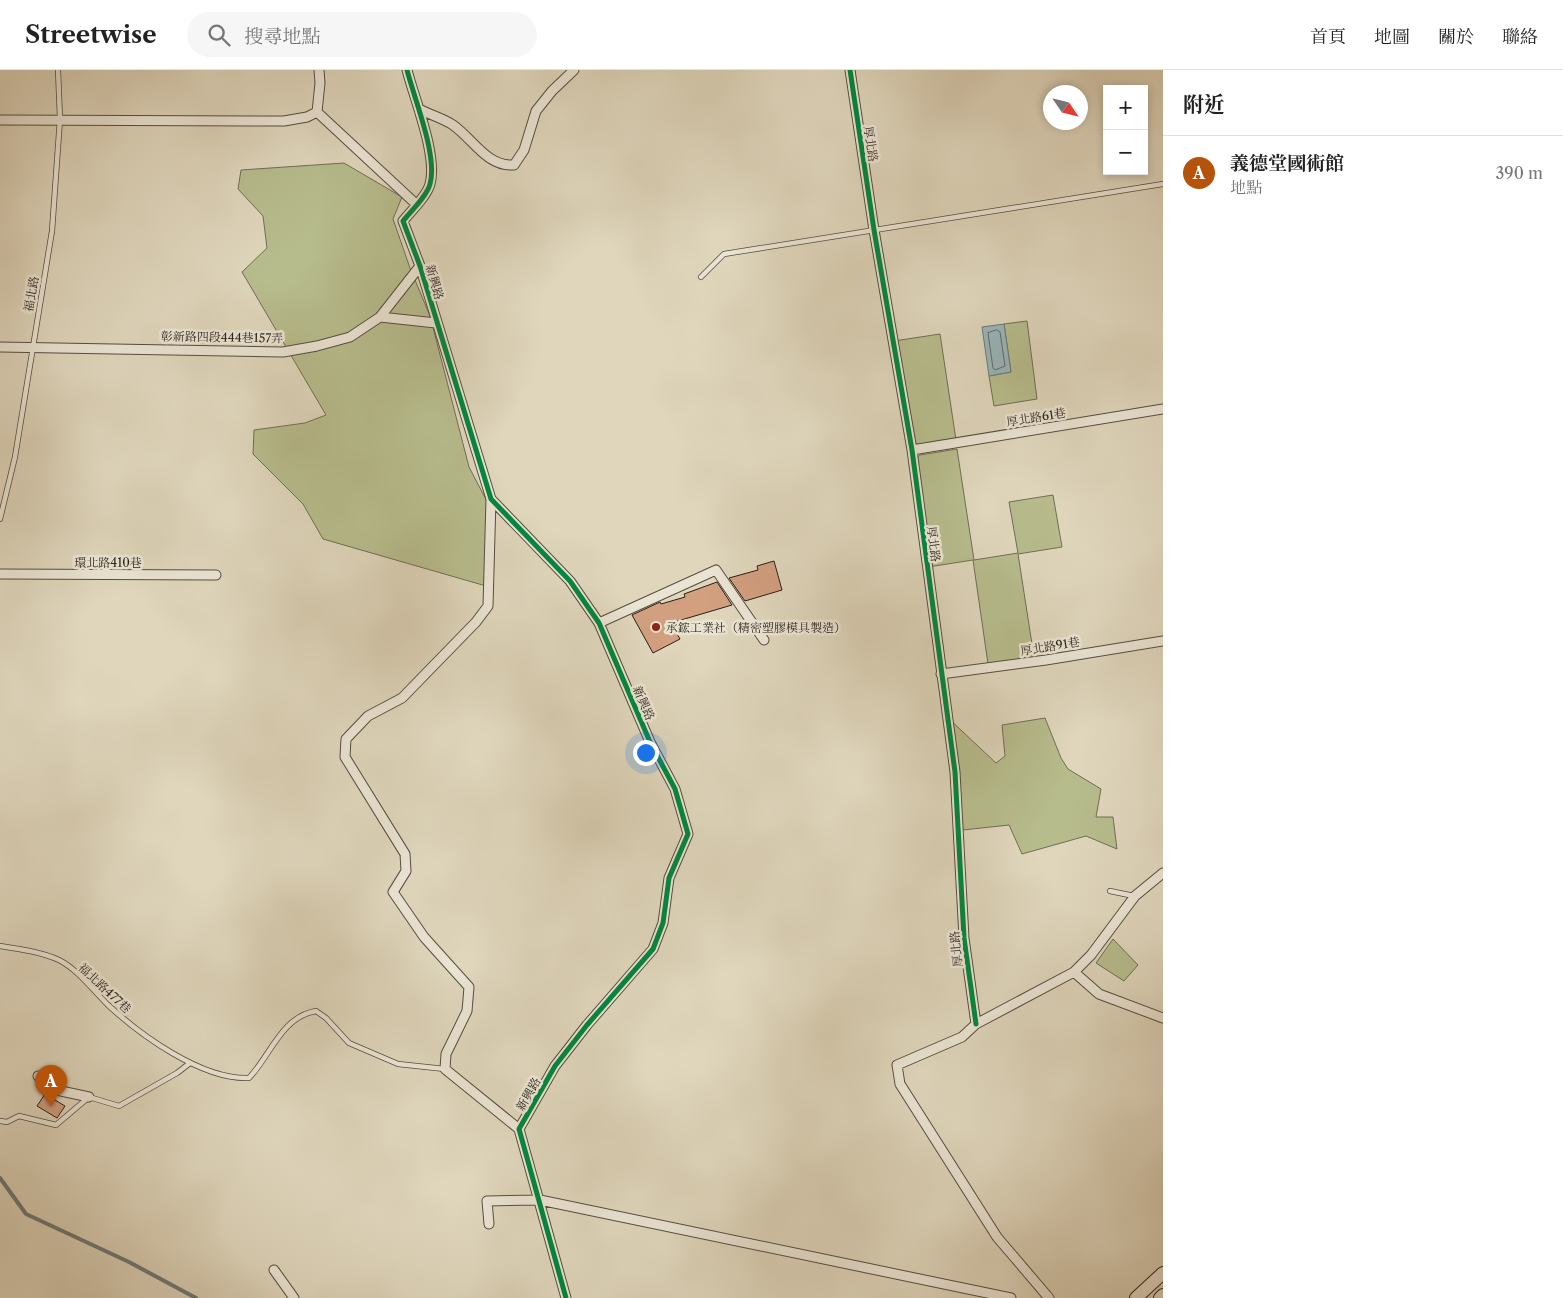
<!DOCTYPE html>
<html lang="zh-TW">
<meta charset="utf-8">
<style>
body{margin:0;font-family:"Libre Caslon Text","Noto Serif TC",serif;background:#f6f6f6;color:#222}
.controls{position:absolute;right:15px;top:15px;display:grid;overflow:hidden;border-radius:0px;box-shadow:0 2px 8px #0003}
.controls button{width:45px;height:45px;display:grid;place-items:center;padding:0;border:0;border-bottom:1px solid #e0e0e0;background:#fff;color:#222;font:25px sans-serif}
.compass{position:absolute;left:1043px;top:15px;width:45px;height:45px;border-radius:50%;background:#fff;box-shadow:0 2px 8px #0003;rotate:125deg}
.you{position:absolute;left:645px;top:682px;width:18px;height:18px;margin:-12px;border:4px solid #fff;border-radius:50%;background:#1a73e8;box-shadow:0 0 0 8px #1a73e833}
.badge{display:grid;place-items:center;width:32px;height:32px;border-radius:50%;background:#b45309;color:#fff;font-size:16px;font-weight:700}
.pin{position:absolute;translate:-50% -41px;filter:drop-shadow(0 1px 2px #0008)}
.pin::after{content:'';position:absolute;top:26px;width:18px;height:15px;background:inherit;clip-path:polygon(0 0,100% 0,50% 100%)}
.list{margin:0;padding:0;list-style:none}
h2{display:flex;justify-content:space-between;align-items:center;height:65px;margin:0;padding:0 20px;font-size:21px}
h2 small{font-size:16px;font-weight:400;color:#767676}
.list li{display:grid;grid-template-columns:32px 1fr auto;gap:15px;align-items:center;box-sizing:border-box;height:75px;padding:0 20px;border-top:1px solid #e0e0e0}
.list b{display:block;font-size:19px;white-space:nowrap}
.list p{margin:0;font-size:16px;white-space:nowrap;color:#767676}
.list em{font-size:16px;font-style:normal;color:#767676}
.icon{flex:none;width:28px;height:28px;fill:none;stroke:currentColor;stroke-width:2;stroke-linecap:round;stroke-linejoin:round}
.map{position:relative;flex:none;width:1163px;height:1228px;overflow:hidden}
header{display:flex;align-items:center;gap:30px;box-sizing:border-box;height:70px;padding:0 25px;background:#fff;border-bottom:1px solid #e0e0e0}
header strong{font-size:24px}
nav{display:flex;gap:28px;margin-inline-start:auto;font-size:18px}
.search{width:350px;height:45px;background:#f6f6f6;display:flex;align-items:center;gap:12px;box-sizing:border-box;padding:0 18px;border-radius:28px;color:#767676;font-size:19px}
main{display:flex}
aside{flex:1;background:#fff}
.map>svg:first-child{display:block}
.green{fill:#b7bc8d;stroke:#706e52}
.water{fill:#99b6bc;stroke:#6c7a7a}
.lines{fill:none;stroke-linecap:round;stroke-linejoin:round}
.shore{stroke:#616a6a;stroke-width:1}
.stream{stroke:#6c7a7a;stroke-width:4}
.building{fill:#d29f7f;stroke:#291f17}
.lane-casing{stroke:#564d40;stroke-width:6}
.street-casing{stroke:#564d40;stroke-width:11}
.secondary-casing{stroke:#291f17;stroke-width:14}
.lane{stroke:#eae4d3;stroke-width:4.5}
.street{stroke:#eae4d3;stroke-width:9}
.secondary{stroke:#eae4d3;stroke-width:12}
.cycleway-casing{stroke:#eae4d3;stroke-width:8}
.cycleway{stroke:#00873e;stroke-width:5}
.poi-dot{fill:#8f2418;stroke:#eae4d3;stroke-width:2}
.labels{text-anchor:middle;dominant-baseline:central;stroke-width:5;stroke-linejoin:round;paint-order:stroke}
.street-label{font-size:12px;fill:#291f17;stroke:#eae4d3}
.poi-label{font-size:12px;fill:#291f17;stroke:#eae4d3;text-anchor:start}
</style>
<header>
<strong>Streetwise</strong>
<div class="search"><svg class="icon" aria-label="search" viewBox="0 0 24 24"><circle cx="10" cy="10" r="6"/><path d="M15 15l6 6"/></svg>搜尋地點</div>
<nav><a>首頁</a><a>地圖</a><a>關於</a><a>聯絡</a></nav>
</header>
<main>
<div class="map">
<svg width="1163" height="1228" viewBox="0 0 1163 1228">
<rect width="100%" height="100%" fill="#dfd6bc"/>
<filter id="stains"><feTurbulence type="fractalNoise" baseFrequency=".004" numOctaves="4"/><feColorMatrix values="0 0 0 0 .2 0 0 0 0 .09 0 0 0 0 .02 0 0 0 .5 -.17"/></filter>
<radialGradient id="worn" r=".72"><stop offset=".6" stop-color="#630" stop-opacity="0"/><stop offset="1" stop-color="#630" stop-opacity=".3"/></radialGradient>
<!-- green -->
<path class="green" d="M344 93 402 127 393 149 410 198 430 246 469 397 490 437 486 516 323 469 303 434 253 384 254 360 305 353 326 345 242 202 267 178 263 146 238 119 241 100Z
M1027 251 1037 329 994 336 989 306 1011 302 1004 254Z
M940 264 956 370 914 375 894 271Z
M957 379 974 490 1018 483 1009 432 1053 425 1062 477 1018 484 1034 587 988 594 973 490 928 497 915 389 920 385Z
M946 646 996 693 1005 686 1002 655 1045 648 1061 688 1068 699 1101 719 1096 747H1113L1117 779 1086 766 1022 784 1009 755 963 760Z
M1113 869 1138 895 1124 911 1096 893Z"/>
<!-- water -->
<path class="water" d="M1004 254 1011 302 989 306 982 257Z"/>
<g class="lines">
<!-- shore -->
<path class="shore" d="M997 260 1000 262 1005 296 995 300 993 298 988 263Z"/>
<!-- stream -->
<path class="stream" d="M0 1108 26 1144 129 1192 196 1228"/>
</g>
<!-- building -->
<path class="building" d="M774 491 782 520 745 531 729 508 758 500 757 496Z
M717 512 732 535 671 553 680 569 653 583 632 545 660 532 661 534 685 527 684 524Z
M45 1024 65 1036 57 1048 37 1036Z"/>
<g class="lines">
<defs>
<path id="lane" d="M701 207 724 184 1163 114
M0 449 15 387 52 161 60 49 58 0
M1110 821 1134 826
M0 876C20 879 41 882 59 890 77 899 93 920 107 934 140 965 202 1010 249 1008 271 985 281 947 316 941L326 948 349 973 398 994 445 999
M0 1051 7 1052 19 1046 56 1055 89 1027 119 1036 177 1003 190 993"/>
<path id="street" d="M407 0C414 28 438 86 430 114 427 126 411 141 403 151L420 196 491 429 570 511 599 553 650 672 675 719 688 764 669 808 663 853 653 879 587 955 555 996 519 1059 566 1228
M850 0 874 160 912 380 955 702 964 868 976 954
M421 40C431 45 444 49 453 55 473 69 487 97 514 95L524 80 536 41 552 21 574 0
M317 42 416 134
M317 42 320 13 319 0
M0 50 284 51 307 47 317 42
M380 247 420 196
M0 277 283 282 317 276 350 267 380 247 436 253
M912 380 1163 339
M491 429 488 536 476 552 402 628 368 646 346 669 345 687 405 784 406 801 393 822 424 867 469 917 467 941 446 984 445 999 519 1059
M0 504 216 505
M599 553 716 500 764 570
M941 604 1046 590 1163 571
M1074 902 1099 924 1163 948
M38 1006 47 1018 89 1027
M489 1154 487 1131 540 1130 1011 1228
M274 1200 294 1228
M1049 1228 997 1167 900 1014 897 995 962 967 976 954 1074 902 1091 885 1135 826 1163 803"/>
<path id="secondary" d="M1136 1228 1163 1203
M1160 1228 1163 1225"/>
</defs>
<!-- lane casing -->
<use href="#lane" class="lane-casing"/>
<!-- street casing -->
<use href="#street" class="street-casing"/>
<!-- secondary casing -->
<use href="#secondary" class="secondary-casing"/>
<!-- lane -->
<use href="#lane" class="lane"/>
<!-- street -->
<use href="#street" class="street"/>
<!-- secondary -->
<use href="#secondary" class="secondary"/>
<defs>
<path id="cycleway" d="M407 0C414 28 438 86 430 114 427 126 411 141 403 151L420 196 491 429 570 511 599 553 650 672 675 719 688 764 669 808 663 853 653 879 587 955 555 996 519 1059 566 1228
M850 0 874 160 912 380 955 702 964 868 976 954"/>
</defs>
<!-- cycleway casing -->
<use href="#cycleway" class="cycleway-casing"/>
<!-- cycleway -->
<use href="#cycleway" class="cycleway"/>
</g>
<!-- markers -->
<circle class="poi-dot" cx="656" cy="557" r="5"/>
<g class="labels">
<!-- street labels -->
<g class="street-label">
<text transform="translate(871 74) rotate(82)">厚北路</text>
<text transform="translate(435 212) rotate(74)">新興路</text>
<text transform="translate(31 224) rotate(-80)">福北路</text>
<text transform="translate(222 267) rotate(1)">彰新路四段444巷157弄</text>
<text transform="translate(1036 347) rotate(-9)">厚北路61巷</text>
<text transform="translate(934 474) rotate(83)">厚北路</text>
<text x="108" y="492">環北路410巷</text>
<text transform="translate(1050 576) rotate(-9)">厚北路91巷</text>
<text transform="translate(644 633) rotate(67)">新興路</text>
<text transform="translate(956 879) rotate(-96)">厚北路</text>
<text transform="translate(105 918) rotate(43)">福北路477巷</text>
<text transform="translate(528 1024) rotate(-60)">新興路</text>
</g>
<!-- poi labels -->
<g class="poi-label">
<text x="666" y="557">承鋐工業社（精密塑膠模具製造）</text>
</g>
</g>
<rect width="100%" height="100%" filter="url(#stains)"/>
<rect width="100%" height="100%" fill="url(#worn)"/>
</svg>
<div class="controls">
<button>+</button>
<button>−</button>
</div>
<svg class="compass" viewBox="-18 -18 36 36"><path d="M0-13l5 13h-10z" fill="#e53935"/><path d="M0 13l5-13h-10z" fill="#767676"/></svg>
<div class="you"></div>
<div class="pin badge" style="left:51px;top:1036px">A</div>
</div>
<aside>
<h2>附近<small></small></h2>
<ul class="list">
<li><span class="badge">A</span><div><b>義德堂國術館</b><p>地點</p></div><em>390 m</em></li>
</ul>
</aside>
</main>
